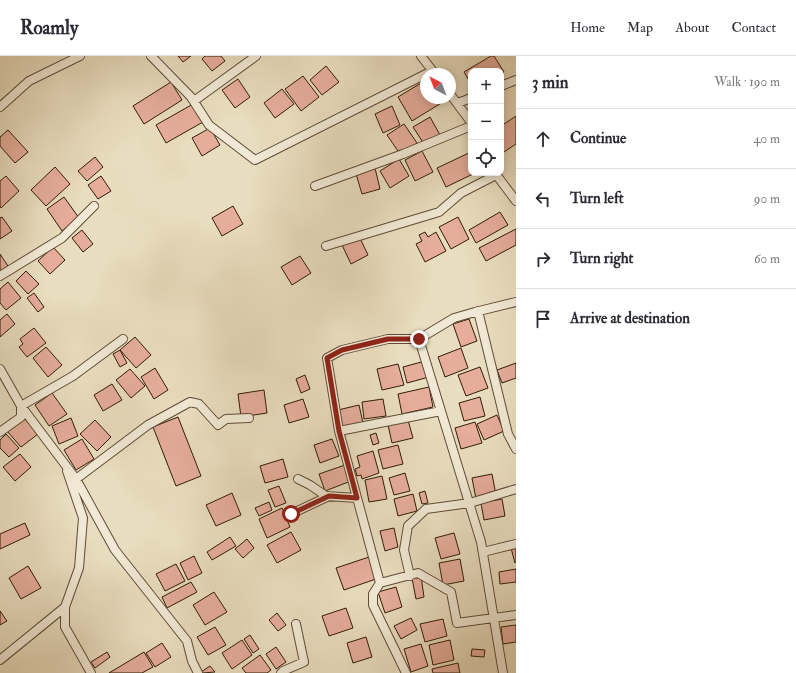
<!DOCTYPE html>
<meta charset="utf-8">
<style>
body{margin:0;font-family:"IM FELL Double Pica",serif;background:#f2f2f3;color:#2b2b33}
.controls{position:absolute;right:12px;top:12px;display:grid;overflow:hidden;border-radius:8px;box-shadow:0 2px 10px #0003}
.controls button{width:36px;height:36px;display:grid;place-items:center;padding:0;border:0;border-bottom:1px solid #e1e1e2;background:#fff;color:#2b2b33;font:20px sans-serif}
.compass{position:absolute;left:420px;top:12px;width:36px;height:36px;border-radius:50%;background:#fff;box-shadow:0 2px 10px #0003;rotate:318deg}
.stop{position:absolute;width:12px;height:12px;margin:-9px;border:3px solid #8f2418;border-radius:50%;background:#fff}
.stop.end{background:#8f2418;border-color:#fff;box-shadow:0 1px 4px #0008}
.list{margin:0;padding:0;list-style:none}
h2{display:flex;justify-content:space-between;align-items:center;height:52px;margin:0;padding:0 16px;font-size:17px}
h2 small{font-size:13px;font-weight:400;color:#7c7c81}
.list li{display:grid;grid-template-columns:26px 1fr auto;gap:12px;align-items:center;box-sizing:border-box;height:60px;padding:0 16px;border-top:1px solid #e1e1e2}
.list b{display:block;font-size:15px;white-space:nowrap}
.list em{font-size:13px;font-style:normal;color:#7c7c81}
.icon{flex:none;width:22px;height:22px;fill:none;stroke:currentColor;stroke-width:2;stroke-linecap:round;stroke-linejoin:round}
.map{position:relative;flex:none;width:516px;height:617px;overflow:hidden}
header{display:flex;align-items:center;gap:24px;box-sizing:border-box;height:56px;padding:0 20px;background:#fff;border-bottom:1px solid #e1e1e2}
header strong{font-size:19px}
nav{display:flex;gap:22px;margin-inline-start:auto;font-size:14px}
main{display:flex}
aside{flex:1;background:#fff}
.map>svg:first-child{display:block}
.building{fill:#e6ad9b;stroke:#311c08}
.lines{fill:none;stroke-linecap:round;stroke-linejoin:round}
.minor-casing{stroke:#5f4c36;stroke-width:10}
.minor{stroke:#f1e9d5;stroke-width:8}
.route{stroke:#8f2418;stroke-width:5}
</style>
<header>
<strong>Roamly</strong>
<nav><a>Home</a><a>Map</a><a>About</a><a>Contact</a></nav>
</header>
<main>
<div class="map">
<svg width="516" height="617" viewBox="0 0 516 617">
<rect width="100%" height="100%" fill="#e9ddbf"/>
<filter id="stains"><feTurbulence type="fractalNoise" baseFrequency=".005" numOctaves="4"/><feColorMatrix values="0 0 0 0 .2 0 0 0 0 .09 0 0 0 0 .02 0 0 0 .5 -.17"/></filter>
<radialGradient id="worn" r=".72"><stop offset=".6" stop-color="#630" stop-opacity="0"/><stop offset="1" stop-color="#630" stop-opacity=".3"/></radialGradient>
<!-- building -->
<path class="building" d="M178 0H191L183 6Z
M205 0H221L225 5 212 15 202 3Z
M491 0H494L504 16 501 18V15H471V28L464 16Z
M326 10 339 26 322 39 310 24Z
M303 20 319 41 301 55 285 33Z
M238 23 250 41 235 52 222 34Z
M426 24V42H440L443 46 412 65 398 41Z
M171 26 182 44 144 68 133 50Z
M282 33 294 48 275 62 264 47Z
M193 48 203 66 166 87 156 69Z
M392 50 400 69 383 77 375 58Z
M516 60V88L501 98V70Z
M430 61 440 79 424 88 413 71Z
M404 68 417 87 400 98 387 79Z
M210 72 220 89 202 100 192 82Z
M8 74 28 96 15 107 0 90V81Z
M422 95 433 116 415 125 405 104Z
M471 96V117H475L446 131 437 112Z
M95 101 103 111 87 125 78 115Z
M399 103 409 120 390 132 380 115Z
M55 111 70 128 46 150 31 134Z
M375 112 380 133 362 138 356 118Z
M6 120 19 135 1 152 0 150V125Z
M101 120 111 135 98 143 88 129Z
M64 141 79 162 62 175 47 153Z
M233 150 243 168 222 180 212 162Z
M500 156 508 169 476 187 469 174Z
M2 161 12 175 0 183V162Z
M458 161 469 183 451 193 439 171Z
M516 173V189L486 205 479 192Z
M82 174 93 188 83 196 72 182Z
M425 176 428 181 436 176 446 195 425 206 416 188 422 185 419 179Z
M359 180 368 199 351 208 342 189Z
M53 191 65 204 50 218 38 205Z
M0 198 8 210 0 215Z
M300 200 311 217 292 229 281 211Z
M26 215 39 228 28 238 16 225Z
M8 226 21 242 6 254 0 247V233Z
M34 237 44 251 38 256 27 242Z
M7 258 15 268 0 281V264Z
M469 263 477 285 461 291 453 268Z
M34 272 46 287 27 301 19 291 23 288 20 283Z
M135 281 151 299 136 312 120 294Z
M46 291 62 309 48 321 33 302Z
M461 292 468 312 445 321 438 301Z
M120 294 127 307 120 311 113 298Z
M425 305 429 321 407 327 403 311Z
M516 307V322L502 327 497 314Z
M398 308 404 329 382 334 377 313Z
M480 311 488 332 466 340 458 319Z
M155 312 168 334 154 343 141 321Z
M130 313 145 330 131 342 116 324Z
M305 319 310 333 301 337 296 323Z
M112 328 122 344 103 355 94 339Z
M429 331 433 351 402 358 398 338Z
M264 334 267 357 241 361 238 338Z
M52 337 67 358 49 370 35 349Z
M480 341 485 360 464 365 459 347Z
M303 343 309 361 289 367 284 349Z
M383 343 386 360 364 363 362 346Z
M359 349 363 367 342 372 338 354Z
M497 359 504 375 484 384 477 368Z
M23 361 38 378 21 391 7 375Z
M178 361 201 420 176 430 153 371Z
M71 362 78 380 59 388 52 370Z
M95 364 111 381 97 395 80 378Z
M408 364 413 382 392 387 388 369Z
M475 366 482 387 461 393 455 372Z
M376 377 379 387 373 389 370 379Z
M6 378 19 392 9 401 0 392V384Z
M82 383 94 403 76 414 64 394Z
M332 383 339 400 320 407 314 389Z
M398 389 403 408 383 413 378 394Z
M373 395 379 417 362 423 361 419 357 420 355 413 360 411 357 400Z
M20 398 31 411 15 425 3 411Z
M283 403 288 421 265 427 260 410Z
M345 409 351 425 325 435 319 418Z
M405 417 410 435 394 439 389 422Z
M492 418 496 439 476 443 472 422Z
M382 420 387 443 369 446 365 424Z
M279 430 286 447 275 451 268 434Z
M425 435 428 447 422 448 419 437Z
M232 437 241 459 216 470 206 449Z
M413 438 417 455 398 460 394 443Z
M502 443 505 460 484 464 481 447Z
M269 446 272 454 259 460 255 452Z
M282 452 290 471 267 482 259 463Z
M25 467 30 479 0 493V478Z
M394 472 398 491 385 495 380 475Z
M291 476 301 494 277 507 267 489Z
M454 477 460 498 441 503 435 482Z
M230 481 236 490 212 504 207 496Z
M247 483 254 492 243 502 235 493Z
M516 491V506L515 507 511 492Z
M194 500 202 517 188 524 180 507Z
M369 501 376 523 344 534 336 512Z
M460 503 464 525 443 529 439 507Z
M176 508 185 525 165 535 156 518Z
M28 510 41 532 21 543 9 522Z
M516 513V526L500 528 499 516Z
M421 520 424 541 416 543 412 522Z
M191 526 197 536 167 552 162 541Z
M396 531 402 551 385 557 378 536Z
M214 536 227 556 205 569 193 549Z
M346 552 353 572 329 580 322 560Z
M0 555 7 565 0 569Z
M277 557 286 569 278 575 269 564Z
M411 562 417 574 401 583 394 570Z
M443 563 447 580 425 586 420 568Z
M516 569V586L503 588 501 571Z
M215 571 226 589 208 599 197 581Z
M250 579 259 593 253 597 244 583Z
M366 581 372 601 353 607 347 587Z
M242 584 252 599 232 613 222 597Z
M450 584 454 604 433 609 429 589Z
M162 587 171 601 155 611 146 597Z
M421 588 428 610 411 616 404 593Z
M276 591 286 606 276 613 266 598Z
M472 593 485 594 484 601 471 600Z
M107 596 110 601 95 612 91 606Z
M144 596 153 611 142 617H109Z
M260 599 271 614 267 617H246L242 612Z
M458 607 460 617H433L432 613Z
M210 610 215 616 202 617 201 616Z"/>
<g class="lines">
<defs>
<path id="minor" d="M151 0 191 41 209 69 255 104 426 18
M421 0 435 18
M501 30 516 24
M450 38 471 66
M194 45 256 0
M458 47 471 42
M0 51 29 25 80 0
M495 117 516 145
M315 130 403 98 471 70
M326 190 439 156 461 137 496 119
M0 220 62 182 94 150
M478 255 508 378 516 393
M419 283 481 486 503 617
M0 313 21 350 76 423 148 369 190 346 199 348 218 369 226 363 249 362
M339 375 441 355
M0 376 21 361V350L73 320 123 283
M76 423 115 494 187 585 192 605 198 617
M298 423 310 429 326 440 357 442
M291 458 329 440
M483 496 516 488
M410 520 404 494 408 470 426 453 470 447 516 433
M380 527 339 375 327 302 342 294 388 283H419L454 262 475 256 516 246
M65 551V571L91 617
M0 604 65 551 79 512 83 462 67 415
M281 617 283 615 304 606 296 568
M406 617 373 549V538L380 527 418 517 451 536 457 567 516 559"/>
</defs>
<!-- minor casing -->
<use href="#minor" class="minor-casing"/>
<!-- minor -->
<use href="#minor" class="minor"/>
</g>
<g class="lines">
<!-- route -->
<path class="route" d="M291 458 329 440 357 442 339 375 327 302 342 294 388 283H419"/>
</g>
<rect width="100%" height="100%" filter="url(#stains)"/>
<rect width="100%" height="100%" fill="url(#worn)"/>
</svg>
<div class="controls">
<button>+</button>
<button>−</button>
<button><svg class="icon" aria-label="locate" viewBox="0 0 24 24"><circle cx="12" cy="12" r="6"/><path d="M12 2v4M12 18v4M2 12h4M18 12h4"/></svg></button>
</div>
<svg class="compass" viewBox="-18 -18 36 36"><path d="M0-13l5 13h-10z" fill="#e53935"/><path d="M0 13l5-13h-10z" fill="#7c7c81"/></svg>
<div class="stop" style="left:291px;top:458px"></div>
<div class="stop end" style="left:419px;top:283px"></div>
</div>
<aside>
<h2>3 min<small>Walk · 190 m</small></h2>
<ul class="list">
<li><svg class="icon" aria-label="ahead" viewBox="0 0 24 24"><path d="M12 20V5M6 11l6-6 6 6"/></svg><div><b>Continue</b></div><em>40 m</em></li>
<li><svg class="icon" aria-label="left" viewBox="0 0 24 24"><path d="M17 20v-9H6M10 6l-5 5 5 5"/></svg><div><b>Turn left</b></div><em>90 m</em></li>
<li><svg class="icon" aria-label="right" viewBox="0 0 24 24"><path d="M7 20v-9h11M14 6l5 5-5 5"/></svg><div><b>Turn right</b></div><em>60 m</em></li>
<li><svg class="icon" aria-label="arrive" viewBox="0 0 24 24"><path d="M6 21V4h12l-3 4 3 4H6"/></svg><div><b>Arrive at destination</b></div></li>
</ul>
</aside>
</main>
